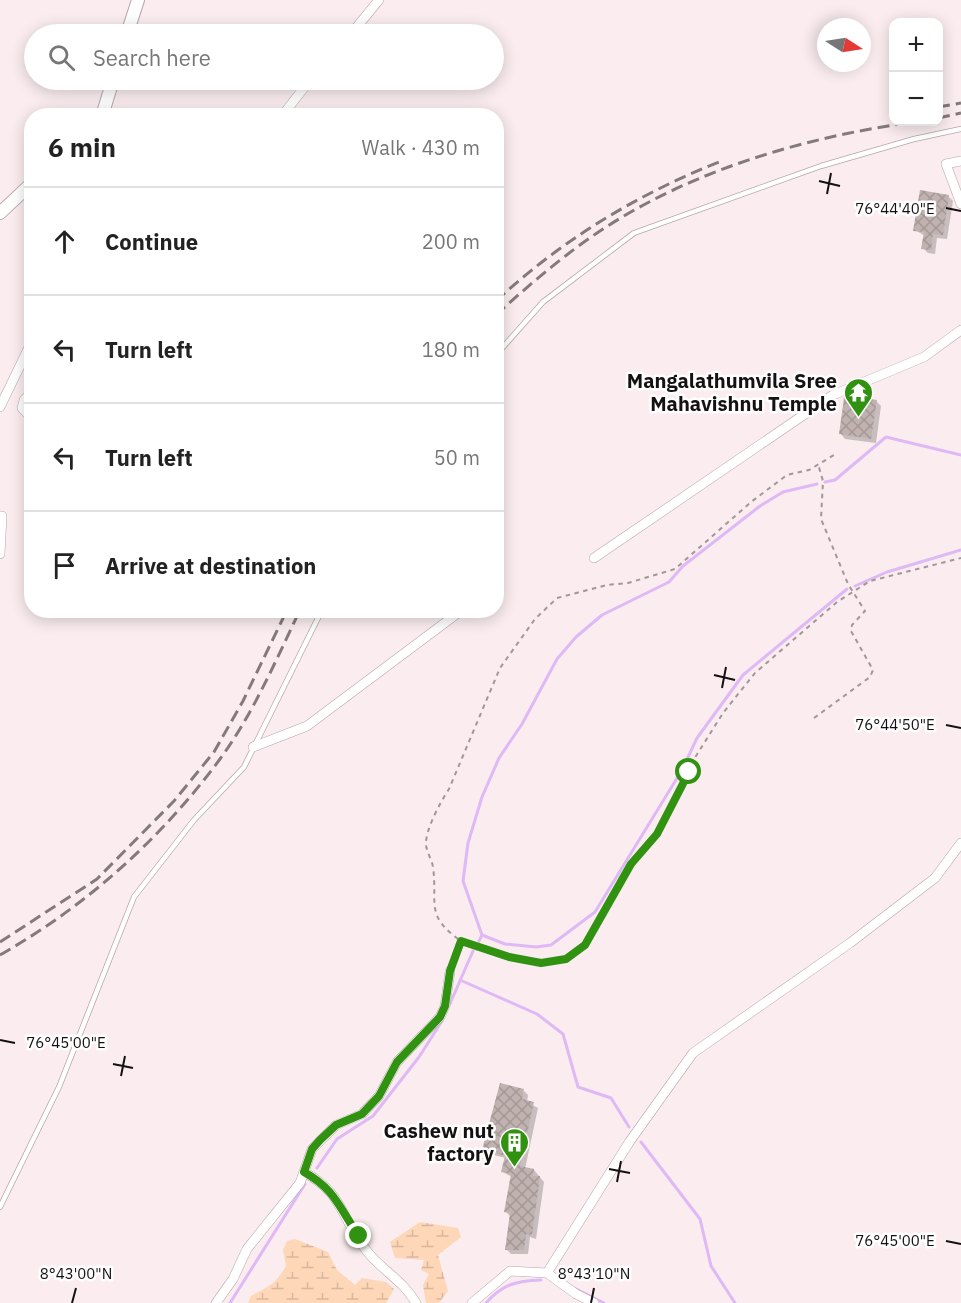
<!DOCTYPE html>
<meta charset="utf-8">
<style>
body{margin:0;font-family:"IBM Plex Sans",sans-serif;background:#f2f2f2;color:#222}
.controls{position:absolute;right:18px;top:18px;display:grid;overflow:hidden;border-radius:12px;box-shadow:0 3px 15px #0003}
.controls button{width:54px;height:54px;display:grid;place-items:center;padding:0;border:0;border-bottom:2px solid #e0e0e0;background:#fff;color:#222;font:30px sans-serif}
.compass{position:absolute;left:817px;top:18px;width:54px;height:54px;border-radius:50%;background:#fff;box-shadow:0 3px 15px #0003;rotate:102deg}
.stop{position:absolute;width:18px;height:18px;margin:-14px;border:4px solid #309210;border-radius:50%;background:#fff}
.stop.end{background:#309210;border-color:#fff;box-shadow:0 2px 6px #0008}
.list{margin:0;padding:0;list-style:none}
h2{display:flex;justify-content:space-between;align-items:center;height:78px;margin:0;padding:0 24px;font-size:26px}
h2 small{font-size:20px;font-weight:400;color:#767676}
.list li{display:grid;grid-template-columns:39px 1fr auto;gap:18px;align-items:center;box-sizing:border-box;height:108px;padding:0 24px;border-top:2px solid #e0e0e0}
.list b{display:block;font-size:22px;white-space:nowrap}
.list em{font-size:20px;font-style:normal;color:#767676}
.icon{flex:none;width:33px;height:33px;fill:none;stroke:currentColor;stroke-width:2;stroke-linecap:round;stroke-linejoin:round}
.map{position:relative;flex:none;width:961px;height:1303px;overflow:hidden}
.search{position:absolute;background:#fff;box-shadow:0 3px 15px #0003;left:24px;top:24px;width:480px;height:66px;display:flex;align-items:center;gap:15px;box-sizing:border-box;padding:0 21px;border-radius:33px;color:#767676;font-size:22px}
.panel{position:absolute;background:#fff;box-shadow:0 3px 15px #0003;left:24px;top:108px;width:480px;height:510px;border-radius:24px}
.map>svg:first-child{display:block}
.wetland{fill:url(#wetland-marsh)}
.shadow{fill:#0003}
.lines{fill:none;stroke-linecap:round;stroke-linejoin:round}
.stream{stroke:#dfb8f6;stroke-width:3}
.building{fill:url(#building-cross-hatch)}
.lane-casing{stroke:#b4a6a9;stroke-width:6}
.street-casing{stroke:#b4a6a9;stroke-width:10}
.secondary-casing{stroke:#b4a6a9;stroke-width:14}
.path{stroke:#a19798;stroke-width:2;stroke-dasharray:4.5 4.5;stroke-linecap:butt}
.lane{stroke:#fff;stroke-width:4.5}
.street{stroke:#fff;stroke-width:9}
.secondary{stroke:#fff;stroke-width:12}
.rail{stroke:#847a7c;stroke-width:3;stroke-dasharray:12 6;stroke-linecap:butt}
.route{stroke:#309210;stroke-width:8}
.ticks{fill:none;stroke:#151011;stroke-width:2}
.labels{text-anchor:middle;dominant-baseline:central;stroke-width:5;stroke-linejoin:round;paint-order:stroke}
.poi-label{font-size:20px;font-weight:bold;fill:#151011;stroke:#fefefe;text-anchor:end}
.ticks-label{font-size:15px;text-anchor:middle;fill:#151011;stroke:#fefefe;stroke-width:5;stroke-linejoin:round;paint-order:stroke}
</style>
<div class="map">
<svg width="961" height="1303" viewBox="0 0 961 1303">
<defs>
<pattern id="wetland-marsh" width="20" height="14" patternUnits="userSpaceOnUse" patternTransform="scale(1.5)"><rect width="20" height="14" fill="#fed6b8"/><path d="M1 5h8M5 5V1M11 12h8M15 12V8" fill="none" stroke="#d9b79d"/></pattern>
<pattern id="building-cross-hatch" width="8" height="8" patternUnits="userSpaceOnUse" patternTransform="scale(1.5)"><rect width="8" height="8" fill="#c0b2af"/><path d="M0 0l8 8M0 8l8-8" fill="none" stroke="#a49896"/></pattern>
</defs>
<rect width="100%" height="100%" fill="#fbedef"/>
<!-- wetland -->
<path class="wetland" d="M420 1222 458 1228 461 1237 438 1255 448 1291 439 1303H426L423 1285 429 1274 421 1270 424 1260 395 1258 390 1242Z
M295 1239 328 1252 337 1270 355 1285 362 1278 386 1282 394 1289 386 1303H248L251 1296C269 1286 275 1285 286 1266L283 1250 287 1241Z"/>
<!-- shadow -->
<path class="shadow" d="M948 196 953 201 947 239 937 238 935 254 928 253 923 248 925 236 915 230Z
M876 401 881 406 876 443 845 439 841 434Z
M524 1091 528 1095 527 1102 538 1108 525 1169 534 1170 544 1182 536 1239 530 1237 528 1254H511L506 1249 511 1217 506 1212 512 1177 503 1172 506 1158 489 1154 484 1149Z"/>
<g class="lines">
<!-- stream -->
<path class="stream" d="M825 482 835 480 886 437 961 455
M855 586 887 572 961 550
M482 935 463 881 468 843 482 797 499 758 522 724 557 659 576 637 602 615 669 582 683 566 760 506 783 492 817 484
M479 941 482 935 505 944 536 947 551 945 595 912 682 770 697 738 743 675 847 589
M460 980 537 1014 563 1034 578 1087 611 1098 629 1127
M449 1006 473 951
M641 1142 700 1219 711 1266 735 1303
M317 1168 337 1139 373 1116 419 1057 442 1021
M574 1288 604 1303
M230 1303 305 1184
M486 1303C503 1284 516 1281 541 1280"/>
</g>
<!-- building -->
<path class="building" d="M920 190 949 195 943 235 933 234 931 250 921 249 924 232 913 231Z
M849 396 877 400 871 439 839 434 844 398Z
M500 1083 524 1089 522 1099 534 1102 520 1166 534 1169 533 1176H540L532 1235 526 1234 524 1250H505L510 1213 504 1212 511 1174 501 1172 505 1156 482 1150Z"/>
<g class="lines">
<defs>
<path id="lane" d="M496 355 543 302 634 233 821 166 914 139 961 129
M0 1207 59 1087 134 897 194 820 244 767 322 610"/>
<path id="street" d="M351 34 379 0
M282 116 310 80
M961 161 946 164 961 204
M32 392 24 400 22 408 32 419
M0 407 32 341
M0 516H2L0 554
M594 558 833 395 924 357 961 330
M253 747 307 726 462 610
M304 1172C344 1194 340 1217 366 1250 381 1270 403 1280 416 1303
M547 1273 576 1294 594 1303
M216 1303 233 1279 247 1249 300 1183 312 1149 336 1125 362 1114 379 1096 397 1062 440 1017 445 1006 450 971
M472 1303 510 1271 547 1273 630 1141 693 1053 850 943 935 878 961 843"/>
<path id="secondary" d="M127 34 138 0
M102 116 113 80
M0 213 32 183"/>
</defs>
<!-- lane casing -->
<use href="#lane" class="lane-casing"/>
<!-- street casing -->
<use href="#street" class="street-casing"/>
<!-- secondary casing -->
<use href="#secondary" class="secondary-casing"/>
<!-- path -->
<path class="path" d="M814 718 870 677 873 670 851 631 852 625 865 611 848 584 821 519 823 481 818 464
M461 941 509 957 541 963 566 959 585 945 631 865 657 834 696 756 723 713 755 673 837 602 870 581 961 558
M453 963 461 941C424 915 438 904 433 867 432 860 427 853 426 845 425 830 441 801 449 789L500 668 535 619 557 598 607 585 628 583 675 569 751 502 787 475 809 470 834 455"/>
<!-- lane -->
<use href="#lane" class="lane"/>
<!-- street -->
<use href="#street" class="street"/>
<!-- secondary -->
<use href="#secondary" class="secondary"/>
<!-- rail -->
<path class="rail" d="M938 107 961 103
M938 118 961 113
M496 301C562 240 636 195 719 162
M496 315C530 284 565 254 603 229 695 169 806 137 914 122
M0 942 97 879 174 801 214 752 243 701 287 610
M0 955C86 906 161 839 220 759 253 714 276 660 300 610"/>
</g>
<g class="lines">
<!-- route -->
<path class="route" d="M359 1236C339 1208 336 1190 304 1172L312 1149 320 1140 336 1125 362 1114 379 1096 397 1062 440 1017 445 1006 450 971 461 941 509 957 541 963 566 959 585 945 631 864 657 834 689 772"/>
</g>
<!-- ticks -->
<path class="ticks" d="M819 181 840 186M827 194 831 173M946 208 961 211M714 675 735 680M722 688 726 667M946 725 961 728M0 1040 15 1043M113 1064 133 1068M121 1076 125 1056M609 1169 630 1173M617 1182 621 1161M946 1241 961 1244M72 1303 76 1288M591 1303 594 1288"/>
<!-- icons -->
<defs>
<symbol id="temple-pin" viewBox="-11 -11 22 30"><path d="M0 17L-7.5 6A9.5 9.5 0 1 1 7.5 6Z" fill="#309210" stroke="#fefefe"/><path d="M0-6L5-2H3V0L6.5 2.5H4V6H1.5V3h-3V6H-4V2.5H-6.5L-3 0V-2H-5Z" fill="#fff"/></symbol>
<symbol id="building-pin" viewBox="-11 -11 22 30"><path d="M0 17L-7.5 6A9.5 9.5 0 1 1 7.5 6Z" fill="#309210" stroke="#fefefe"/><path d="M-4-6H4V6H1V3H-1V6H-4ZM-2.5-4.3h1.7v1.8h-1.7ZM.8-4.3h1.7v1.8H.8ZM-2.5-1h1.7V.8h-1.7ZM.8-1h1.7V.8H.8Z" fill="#fff"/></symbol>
</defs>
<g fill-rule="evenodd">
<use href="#temple-pin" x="842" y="376" width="33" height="45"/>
<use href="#building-pin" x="498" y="1126" width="33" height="45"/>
</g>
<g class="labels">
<!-- poi labels -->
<g class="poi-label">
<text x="837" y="380">Mangalathumvila Sree<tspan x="837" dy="23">Mahavishnu Temple</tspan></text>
<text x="494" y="1130">Cashew nut<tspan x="494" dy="23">factory</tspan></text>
</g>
</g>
<g class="ticks-label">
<text x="895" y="214">76°44'40"E</text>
<text x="895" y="730">76°44'50"E</text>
<text x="66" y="1048">76°45'00"E</text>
<text x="895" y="1246">76°45'00"E</text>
<text x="76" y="1279">8°43'00"N</text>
<text x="594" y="1279">8°43'10"N</text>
</g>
</svg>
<div class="controls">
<button>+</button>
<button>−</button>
</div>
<svg class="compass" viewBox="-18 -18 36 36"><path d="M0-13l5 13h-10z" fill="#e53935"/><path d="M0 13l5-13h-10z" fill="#767676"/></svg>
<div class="stop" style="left:689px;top:772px"></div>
<div class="stop end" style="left:359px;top:1236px"></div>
<div class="search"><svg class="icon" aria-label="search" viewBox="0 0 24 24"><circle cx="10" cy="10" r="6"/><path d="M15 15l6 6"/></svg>Search here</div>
<section class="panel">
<h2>6 min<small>Walk · 430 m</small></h2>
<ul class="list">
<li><svg class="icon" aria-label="ahead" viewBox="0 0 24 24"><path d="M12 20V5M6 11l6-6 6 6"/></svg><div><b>Continue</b></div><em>200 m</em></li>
<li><svg class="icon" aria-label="left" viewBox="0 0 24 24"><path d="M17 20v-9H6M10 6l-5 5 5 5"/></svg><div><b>Turn left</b></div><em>180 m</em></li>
<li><svg class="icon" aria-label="left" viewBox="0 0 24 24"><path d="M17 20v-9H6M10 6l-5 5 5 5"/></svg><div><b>Turn left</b></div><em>50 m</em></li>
<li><svg class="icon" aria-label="arrive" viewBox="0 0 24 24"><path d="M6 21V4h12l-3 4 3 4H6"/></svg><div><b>Arrive at destination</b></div></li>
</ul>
</section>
</div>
